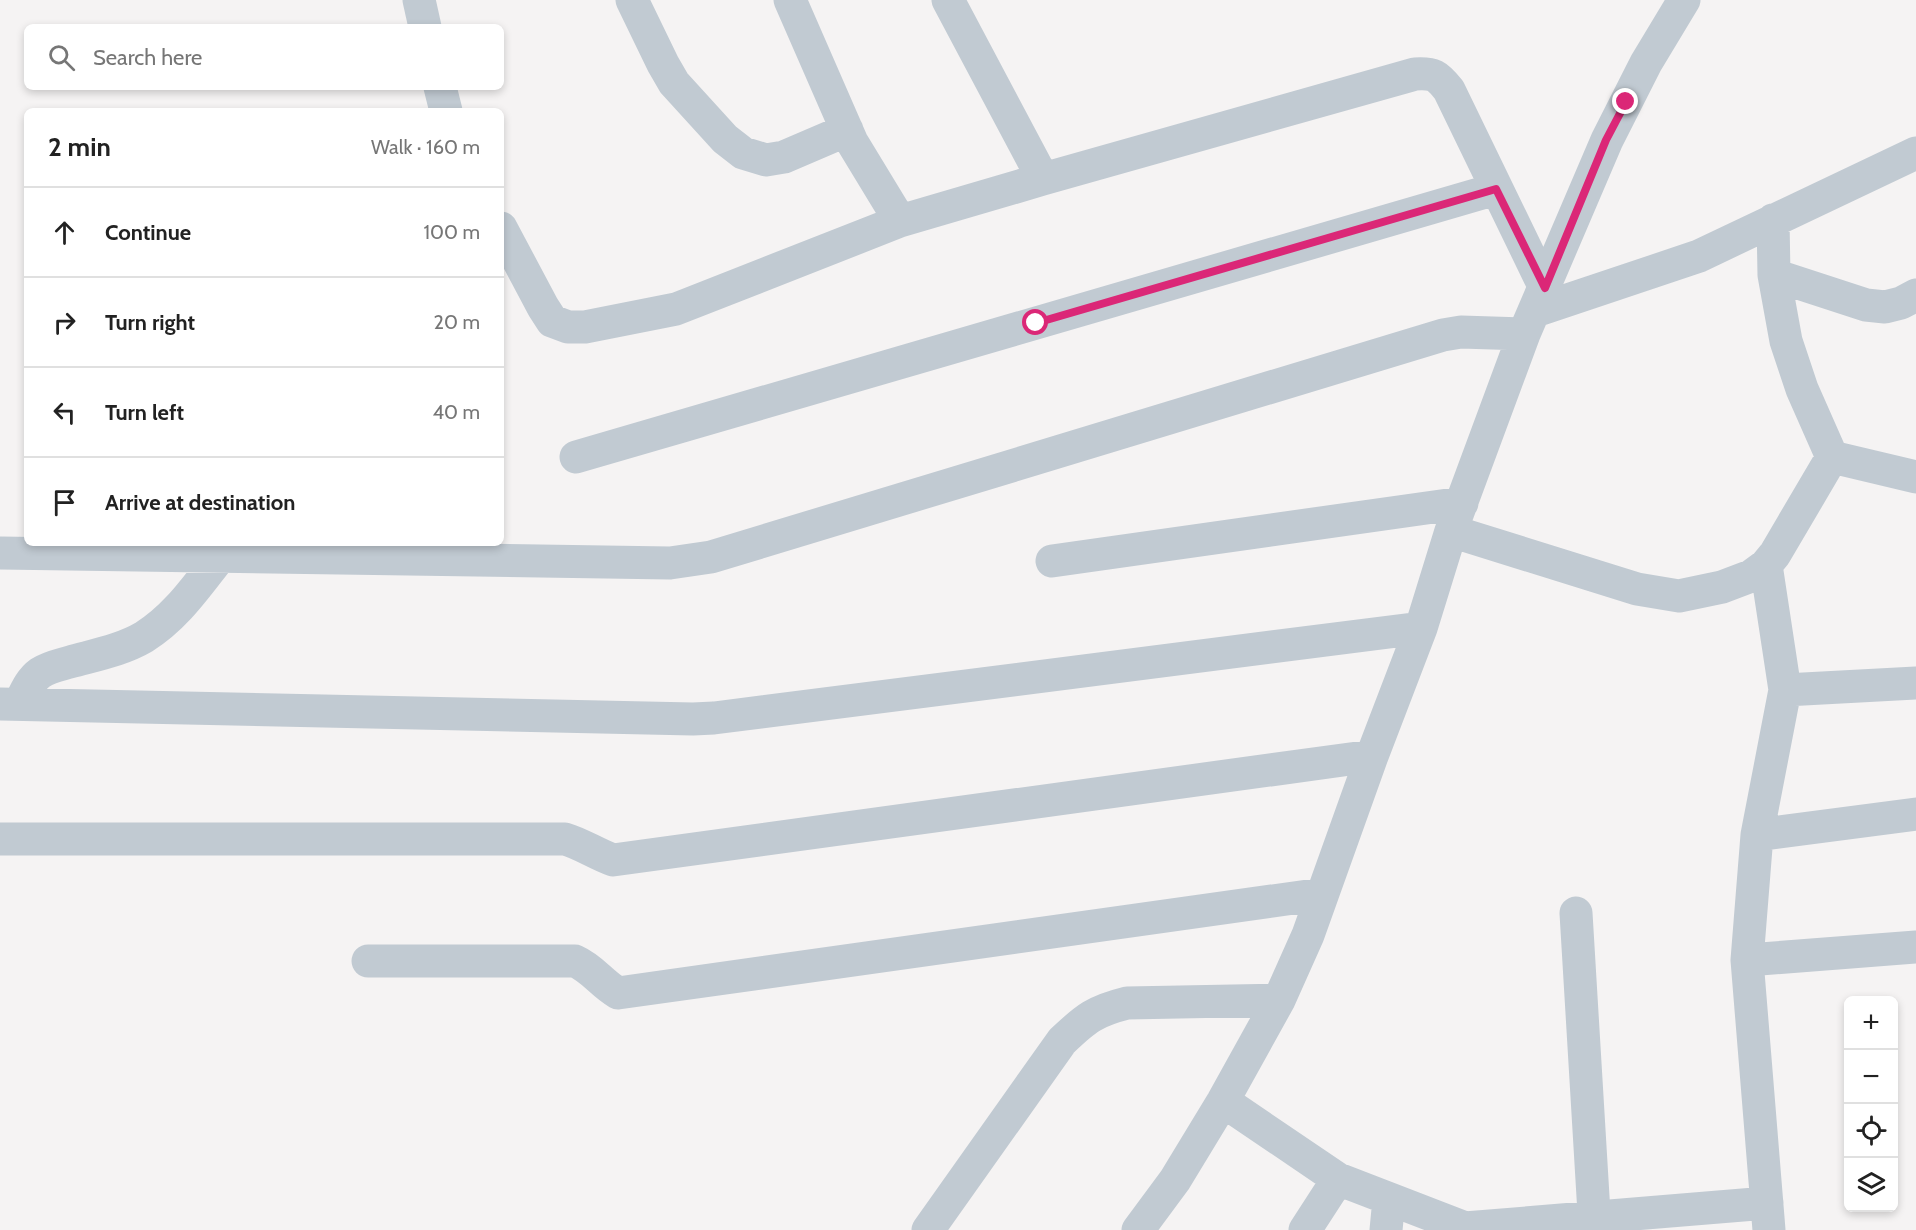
<!DOCTYPE html>
<meta charset="utf-8">
<style>
body{margin:0;font-family:Cabin,sans-serif;background:#f6f6f6;color:#222}
.controls{position:absolute;right:18px;bottom:18px;display:grid;overflow:hidden;border-radius:9px;box-shadow:0 3px 9px #0003}
.controls button{width:54px;height:54px;display:grid;place-items:center;padding:0;border:0;border-bottom:2px solid #e0e0e0;background:#fff;color:#222;font:30px sans-serif}
.stop{position:absolute;width:18px;height:18px;margin:-14px;border:4px solid #db2777;border-radius:50%;background:#fff}
.stop.end{background:#db2777;border-color:#fff;box-shadow:0 2px 6px #0008}
.list{margin:0;padding:0;list-style:none}
h2{display:flex;justify-content:space-between;align-items:center;height:78px;margin:0;padding:0 24px;font-size:26px}
h2 small{font-size:20px;font-weight:400;color:#767676}
.list li{display:grid;grid-template-columns:39px 1fr auto;gap:18px;align-items:center;box-sizing:border-box;height:90px;padding:0 24px;border-top:2px solid #e0e0e0}
.list b{display:block;font-size:22px;white-space:nowrap}
.list em{font-size:20px;font-style:normal;color:#767676}
.icon{flex:none;width:33px;height:33px;fill:none;stroke:currentColor;stroke-width:2;stroke-linecap:round;stroke-linejoin:round}
.map{position:relative;flex:none;width:1916px;height:1230px;overflow:hidden}
.search{position:absolute;background:#fff;box-shadow:0 3px 9px #0003;left:24px;top:24px;width:480px;height:66px;display:flex;align-items:center;gap:15px;box-sizing:border-box;padding:0 21px;border-radius:9px;color:#767676;font-size:22px}
.panel{position:absolute;background:#fff;box-shadow:0 3px 9px #0003;left:24px;top:108px;width:480px;height:438px;border-radius:9px}
.map>svg:first-child{display:block}
.lines{fill:none;stroke-linecap:round;stroke-linejoin:round}
.minor{stroke:#c1cad2;stroke-width:33}
.route{stroke:#db2777;stroke-width:8}
</style>
<div class="map">
<svg width="1916" height="1230" viewBox="0 0 1916 1230">
<rect width="100%" height="100%" fill="#f5f3f3"/>
<g class="lines">
<!-- minor -->
<path class="minor" d="M419 0 425 27
M632 0 663 64 674 83 725 139 743 153 766 160 784 157 847 130
M790 0 852 142 900 221
M948 0 1043 179
M440 87 446 111
M1773 220 1774 275 1786 341 1802 389 1832 457 1916 477
M501 228 543 307 552 321 568 327H585L676 309 900 221 1043 179 1415 74C1434 73 1437 75 1449 90L1545 288
M1774 275 1866 305 1885 307 1901 303 1916 295
M1535 311 1699 256 1916 153
M576 457 1496 189
M1451 531 1637 589 1679 596 1722 587 1751 576 1766 565 1775 554 1832 457
M0 553 670 563 711 557 1443 335 1461 332 1524 334
M1052 561 1462 503
M1766 565 1785 690 1757 835 1747 960 1769 1230
M1785 690 1916 683
M20 703C25 693 30 680 40 673 49 667 60 665 70 662 95 655 122 650 144 637 176 617 196 587 219 558
M0 704 693 719 714 718 1421 628
M1757 835 1916 814
M0 839H565C582 844 596 854 613 860L1372 756
M1576 913 1595 1230
M1747 960 1916 947
M368 961H575C593 969 601 983 618 993L1322 894
M1223 1101 1338 1179 1465 1228 1767 1203
M928 1230 1062 1041C1086 1018 1095 1011 1127 1003L1279 1000
M1138 1230 1175 1180 1223 1101 1279 1000 1308 935 1372 756 1421 628 1451 531 1524 334 1607 140 1646 63 1684 0
M1305 1230 1338 1179
M1386 1230 1389 1199"/>
</g>
<g class="lines">
<!-- route -->
<path class="route" d="M1036 323 1496 189 1545 288 1606 140 1626 102"/>
</g>
</svg>
<div class="controls">
<button>+</button>
<button>−</button>
<button><svg class="icon" aria-label="locate" viewBox="0 0 24 24"><circle cx="12" cy="12" r="6"/><path d="M12 2v4M12 18v4M2 12h4M18 12h4"/></svg></button>
<button><svg class="icon" aria-label="layers" viewBox="0 0 24 24"><path d="M12 4l9 5-9 5-9-5zM3 14l9 5 9-5"/></svg></button>
</div>
<div class="stop" style="left:1036px;top:323px"></div>
<div class="stop end" style="left:1626px;top:102px"></div>
<div class="search"><svg class="icon" aria-label="search" viewBox="0 0 24 24"><circle cx="10" cy="10" r="6"/><path d="M15 15l6 6"/></svg>Search here</div>
<section class="panel">
<h2>2 min<small>Walk · 160 m</small></h2>
<ul class="list">
<li><svg class="icon" aria-label="ahead" viewBox="0 0 24 24"><path d="M12 20V5M6 11l6-6 6 6"/></svg><div><b>Continue</b></div><em>100 m</em></li>
<li><svg class="icon" aria-label="right" viewBox="0 0 24 24"><path d="M7 20v-9h11M14 6l5 5-5 5"/></svg><div><b>Turn right</b></div><em>20 m</em></li>
<li><svg class="icon" aria-label="left" viewBox="0 0 24 24"><path d="M17 20v-9H6M10 6l-5 5 5 5"/></svg><div><b>Turn left</b></div><em>40 m</em></li>
<li><svg class="icon" aria-label="arrive" viewBox="0 0 24 24"><path d="M6 21V4h12l-3 4 3 4H6"/></svg><div><b>Arrive at destination</b></div></li>
</ul>
</section>
</div>
